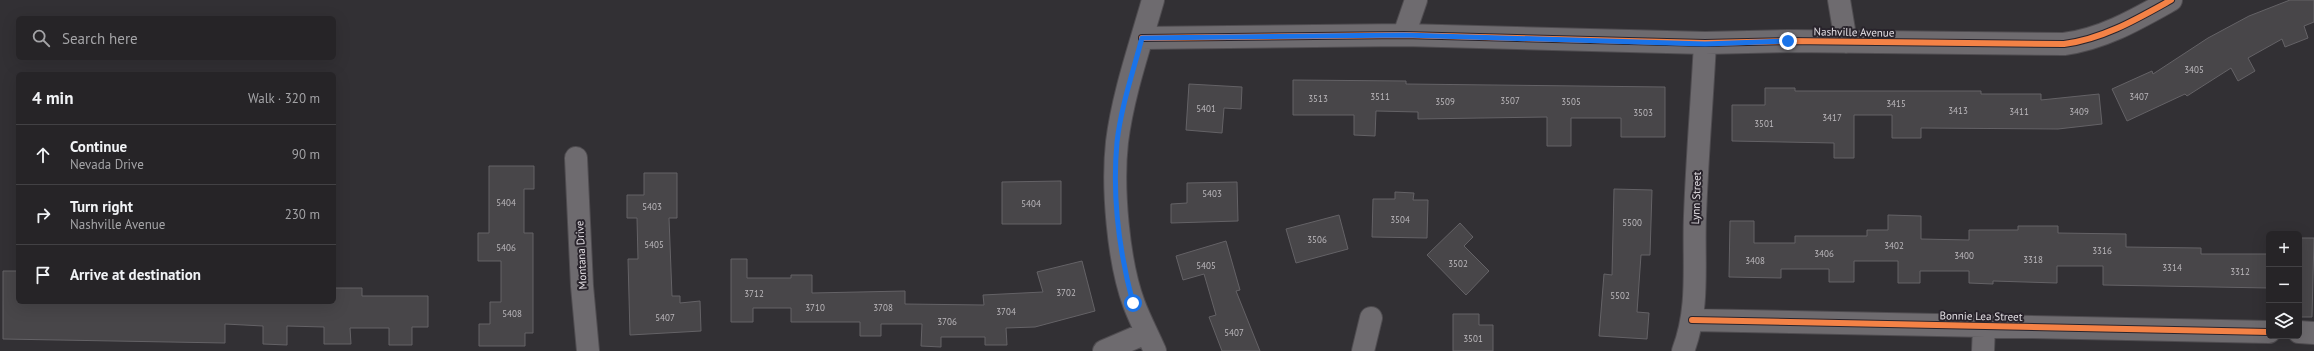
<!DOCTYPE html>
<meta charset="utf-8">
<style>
body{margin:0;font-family:"PT Sans",sans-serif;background:#323033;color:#f1f3f6}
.controls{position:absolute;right:12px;bottom:12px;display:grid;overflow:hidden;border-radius:6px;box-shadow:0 4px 16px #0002}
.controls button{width:36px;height:36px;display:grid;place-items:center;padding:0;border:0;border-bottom:1px solid #424144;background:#262427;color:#f1f3f6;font:20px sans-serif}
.stop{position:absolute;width:12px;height:12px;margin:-9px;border:3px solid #1a73e8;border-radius:50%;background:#fff}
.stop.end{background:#1a73e8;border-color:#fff;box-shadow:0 1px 4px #0008}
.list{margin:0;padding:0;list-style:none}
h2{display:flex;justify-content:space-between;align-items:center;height:52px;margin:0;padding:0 16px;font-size:17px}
h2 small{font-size:13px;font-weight:400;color:#a4a4a7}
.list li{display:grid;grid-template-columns:26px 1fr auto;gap:12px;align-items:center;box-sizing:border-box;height:60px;padding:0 16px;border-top:1px solid #424144}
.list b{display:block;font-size:15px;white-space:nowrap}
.list p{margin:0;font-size:13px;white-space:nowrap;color:#a4a4a7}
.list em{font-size:13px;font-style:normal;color:#a4a4a7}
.icon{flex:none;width:22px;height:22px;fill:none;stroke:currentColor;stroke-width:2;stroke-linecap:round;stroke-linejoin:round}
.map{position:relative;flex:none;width:2314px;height:351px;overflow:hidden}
.search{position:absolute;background:#262427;box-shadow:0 4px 16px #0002;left:16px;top:16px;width:320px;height:44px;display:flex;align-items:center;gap:10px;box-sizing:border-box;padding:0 14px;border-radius:6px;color:#a4a4a7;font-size:15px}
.panel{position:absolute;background:#262427;box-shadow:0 4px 16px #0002;left:16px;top:72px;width:320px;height:232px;border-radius:6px}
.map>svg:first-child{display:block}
.building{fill:#484649;stroke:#646266}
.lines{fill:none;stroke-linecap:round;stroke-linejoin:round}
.minor-casing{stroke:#4f4c50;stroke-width:24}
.minor{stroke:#6e6b6f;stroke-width:22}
.cycleway-casing{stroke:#29242c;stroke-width:8}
.cycleway{stroke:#f48246;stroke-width:6}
.route{stroke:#1a73e8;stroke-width:5}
.labels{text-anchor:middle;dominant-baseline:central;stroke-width:4;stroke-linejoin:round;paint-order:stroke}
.number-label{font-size:9px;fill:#bcb9bd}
.street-label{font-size:11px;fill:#e3dfe4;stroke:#29242c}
</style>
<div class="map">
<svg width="2314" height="351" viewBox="0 0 2314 351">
<rect width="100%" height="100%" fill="#323034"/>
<!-- building -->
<path class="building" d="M2290 0H2314V22L2304 26 2308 38 2285 47 2282 39 2248 58 2255 71 2238 81 2231 68 2187 96 2185 94 2127 121 2112 89 2152 71 2153 74 2208 38 2249 16Z
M1293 80 1406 81V84L1665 87V137H1621V118H1571V146H1547V117L1418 119V112L1376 111 1375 136 1354 135V115H1293Z
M1189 84 1242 87 1241 109 1224 108 1222 133 1186 130Z
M1765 88H1795V91H1981V94H2041V100L2099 94 2102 124 2058 129 1921 128V138H1892V115H1854V158H1834V143L1732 141V105H1765Z
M489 166H534V189H524V233H533V333H525V346H479V324H490V302H501V261H478V233H489Z
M644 173H677V218H669L672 296H680V303L700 301 701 331 630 335 628 259H638L637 218H627V195H644Z
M1061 181V224H1002V182Z
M1237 182 1238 221 1171 223V204L1187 203V183Z
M1614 189 1652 190 1650 255H1641L1637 312 1649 313 1647 339 1599 336 1604 274 1612 275Z
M1395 192 1414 193 1413 200H1428L1427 238 1372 237 1373 199H1395Z
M1339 215 1348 249 1296 263 1286 229Z
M1888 215 1921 216V239L1969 240V230H2018V226H2058V233L2126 234V247L2201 248V254H2269V288L2103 285V266H2057V283L1993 281V284L1969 283V271H1920V283H1898V261H1854V282H1829V269H1781V278L1729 277 1730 221H1754V243H1795V236H1867V230H1888Z
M1460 223 1473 237 1464 246 1489 271 1466 295 1427 255Z
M2299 238H2314L2312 317H2299Z
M1226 241 1240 290 1236 291 1260 351H1222L1209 317 1216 315 1204 274 1183 280 1176 256Z
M731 259H747V278H791V275H812V293L905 291V304L984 305 983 295 1043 292 1037 272 1082 261 1095 311 1035 327 1006 328 1007 345H985V337H941V347L921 346 922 324H881V336H860V322H791V308H753V322H731Z
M3 271H18V302H334V288H362V296H428V327H412V345H389V328H350L351 344H324V327L287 326V345L263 344V326L225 324V343L3 339Z
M1453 314H1479V325H1493V351H1453Z"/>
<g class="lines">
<defs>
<path id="minor" d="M1153 0C1140 46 1123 94 1117 142 1112 187 1118 261 1134 304 1140 320 1148 335 1155 351
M1839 0 1846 42
M1404 35 1416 0
M1142 38 1404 35 1705 43 1788 41 2064 44C2103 39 2137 19 2171 0
M576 158 582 286 588 351
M1692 320 2269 332
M2299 332 2314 333
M1104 351 1146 333
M1363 351 1371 318
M1683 351C1700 307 1693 262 1695 216 1697 159 1702 101 1705 43
M1983 351 1984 326"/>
</defs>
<!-- minor casing -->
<use href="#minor" class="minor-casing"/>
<!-- minor -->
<use href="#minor" class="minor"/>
<defs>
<path id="cycleway" d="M1142 38 1404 35 1705 43 1788 41 2064 44C2103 39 2137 19 2171 0
M1692 320 2269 332"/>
</defs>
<!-- cycleway casing -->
<use href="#cycleway" class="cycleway-casing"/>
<!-- cycleway -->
<use href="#cycleway" class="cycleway"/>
</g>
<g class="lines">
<!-- route -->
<path class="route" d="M1133 303C1119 251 1112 196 1117 142 1121 107 1133 72 1142 38L1404 35 1705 44 1788 41"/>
</g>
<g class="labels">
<!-- number labels -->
<g class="number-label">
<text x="2194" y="69">3405</text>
<text x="1380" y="96">3511</text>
<text x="2139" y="96">3407</text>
<text x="1318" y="98">3513</text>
<text x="1510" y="100">3507</text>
<text x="1445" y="101">3509</text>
<text x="1571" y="101">3505</text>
<text x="1896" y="103">3415</text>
<text x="1206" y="108">5401</text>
<text x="1958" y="110">3413</text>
<text x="2019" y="111">3411</text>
<text x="2079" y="111">3409</text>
<text x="1643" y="112">3503</text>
<text x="1832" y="117">3417</text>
<text x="1764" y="123">3501</text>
<text x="1212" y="193">5403</text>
<text x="506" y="202">5404</text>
<text x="1031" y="203">5404</text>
<text x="652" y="206">5403</text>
<text x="1400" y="219">3504</text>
<text x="1632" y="222">5500</text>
<text x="1317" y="239">3506</text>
<text x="654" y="244">5405</text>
<text x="1894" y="245">3402</text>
<text x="506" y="247">5406</text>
<text x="2102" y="250">3316</text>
<text x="1824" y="253">3406</text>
<text x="1964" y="255">3400</text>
<text x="2033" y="259">3318</text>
<text x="1755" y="260">3408</text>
<text x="1458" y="263">3502</text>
<text x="1206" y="265">5405</text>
<text x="2172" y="267">3314</text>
<text x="2240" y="271">3312</text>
<text x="1066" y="292">3702</text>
<text x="754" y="293">3712</text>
<text x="1620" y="295">5502</text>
<text x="815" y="307">3710</text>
<text x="883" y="307">3708</text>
<text x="1006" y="311">3704</text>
<text x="512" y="313">5408</text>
<text x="665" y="317">5407</text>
<text x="947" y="321">3706</text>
<text x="1234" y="332">5407</text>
<text x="1473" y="338">3501</text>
</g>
<!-- street labels -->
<g class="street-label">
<text transform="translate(1854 32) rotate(1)">Nashville Avenue</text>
<text transform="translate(1696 198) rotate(-88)">Lynn Street</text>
<text transform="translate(581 255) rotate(-93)">Montana Drive</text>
<text transform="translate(1981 316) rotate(1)">Bonnie Lea Street</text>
</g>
</g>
</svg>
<div class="controls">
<button>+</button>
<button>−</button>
<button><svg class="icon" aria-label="layers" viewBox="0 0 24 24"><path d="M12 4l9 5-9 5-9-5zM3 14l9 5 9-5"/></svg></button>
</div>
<div class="stop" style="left:1133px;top:303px"></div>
<div class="stop end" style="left:1788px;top:41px"></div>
<div class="search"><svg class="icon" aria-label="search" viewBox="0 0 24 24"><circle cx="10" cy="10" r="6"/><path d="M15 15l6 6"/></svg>Search here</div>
<section class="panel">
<h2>4 min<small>Walk · 320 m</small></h2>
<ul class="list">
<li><svg class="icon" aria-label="ahead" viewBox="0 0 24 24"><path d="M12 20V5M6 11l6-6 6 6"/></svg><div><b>Continue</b><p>Nevada Drive</p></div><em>90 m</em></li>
<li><svg class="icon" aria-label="right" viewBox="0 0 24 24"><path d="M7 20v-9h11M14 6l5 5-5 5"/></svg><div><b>Turn right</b><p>Nashville Avenue</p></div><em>230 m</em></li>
<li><svg class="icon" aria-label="arrive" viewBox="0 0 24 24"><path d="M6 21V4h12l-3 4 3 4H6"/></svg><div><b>Arrive at destination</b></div></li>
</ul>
</section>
</div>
